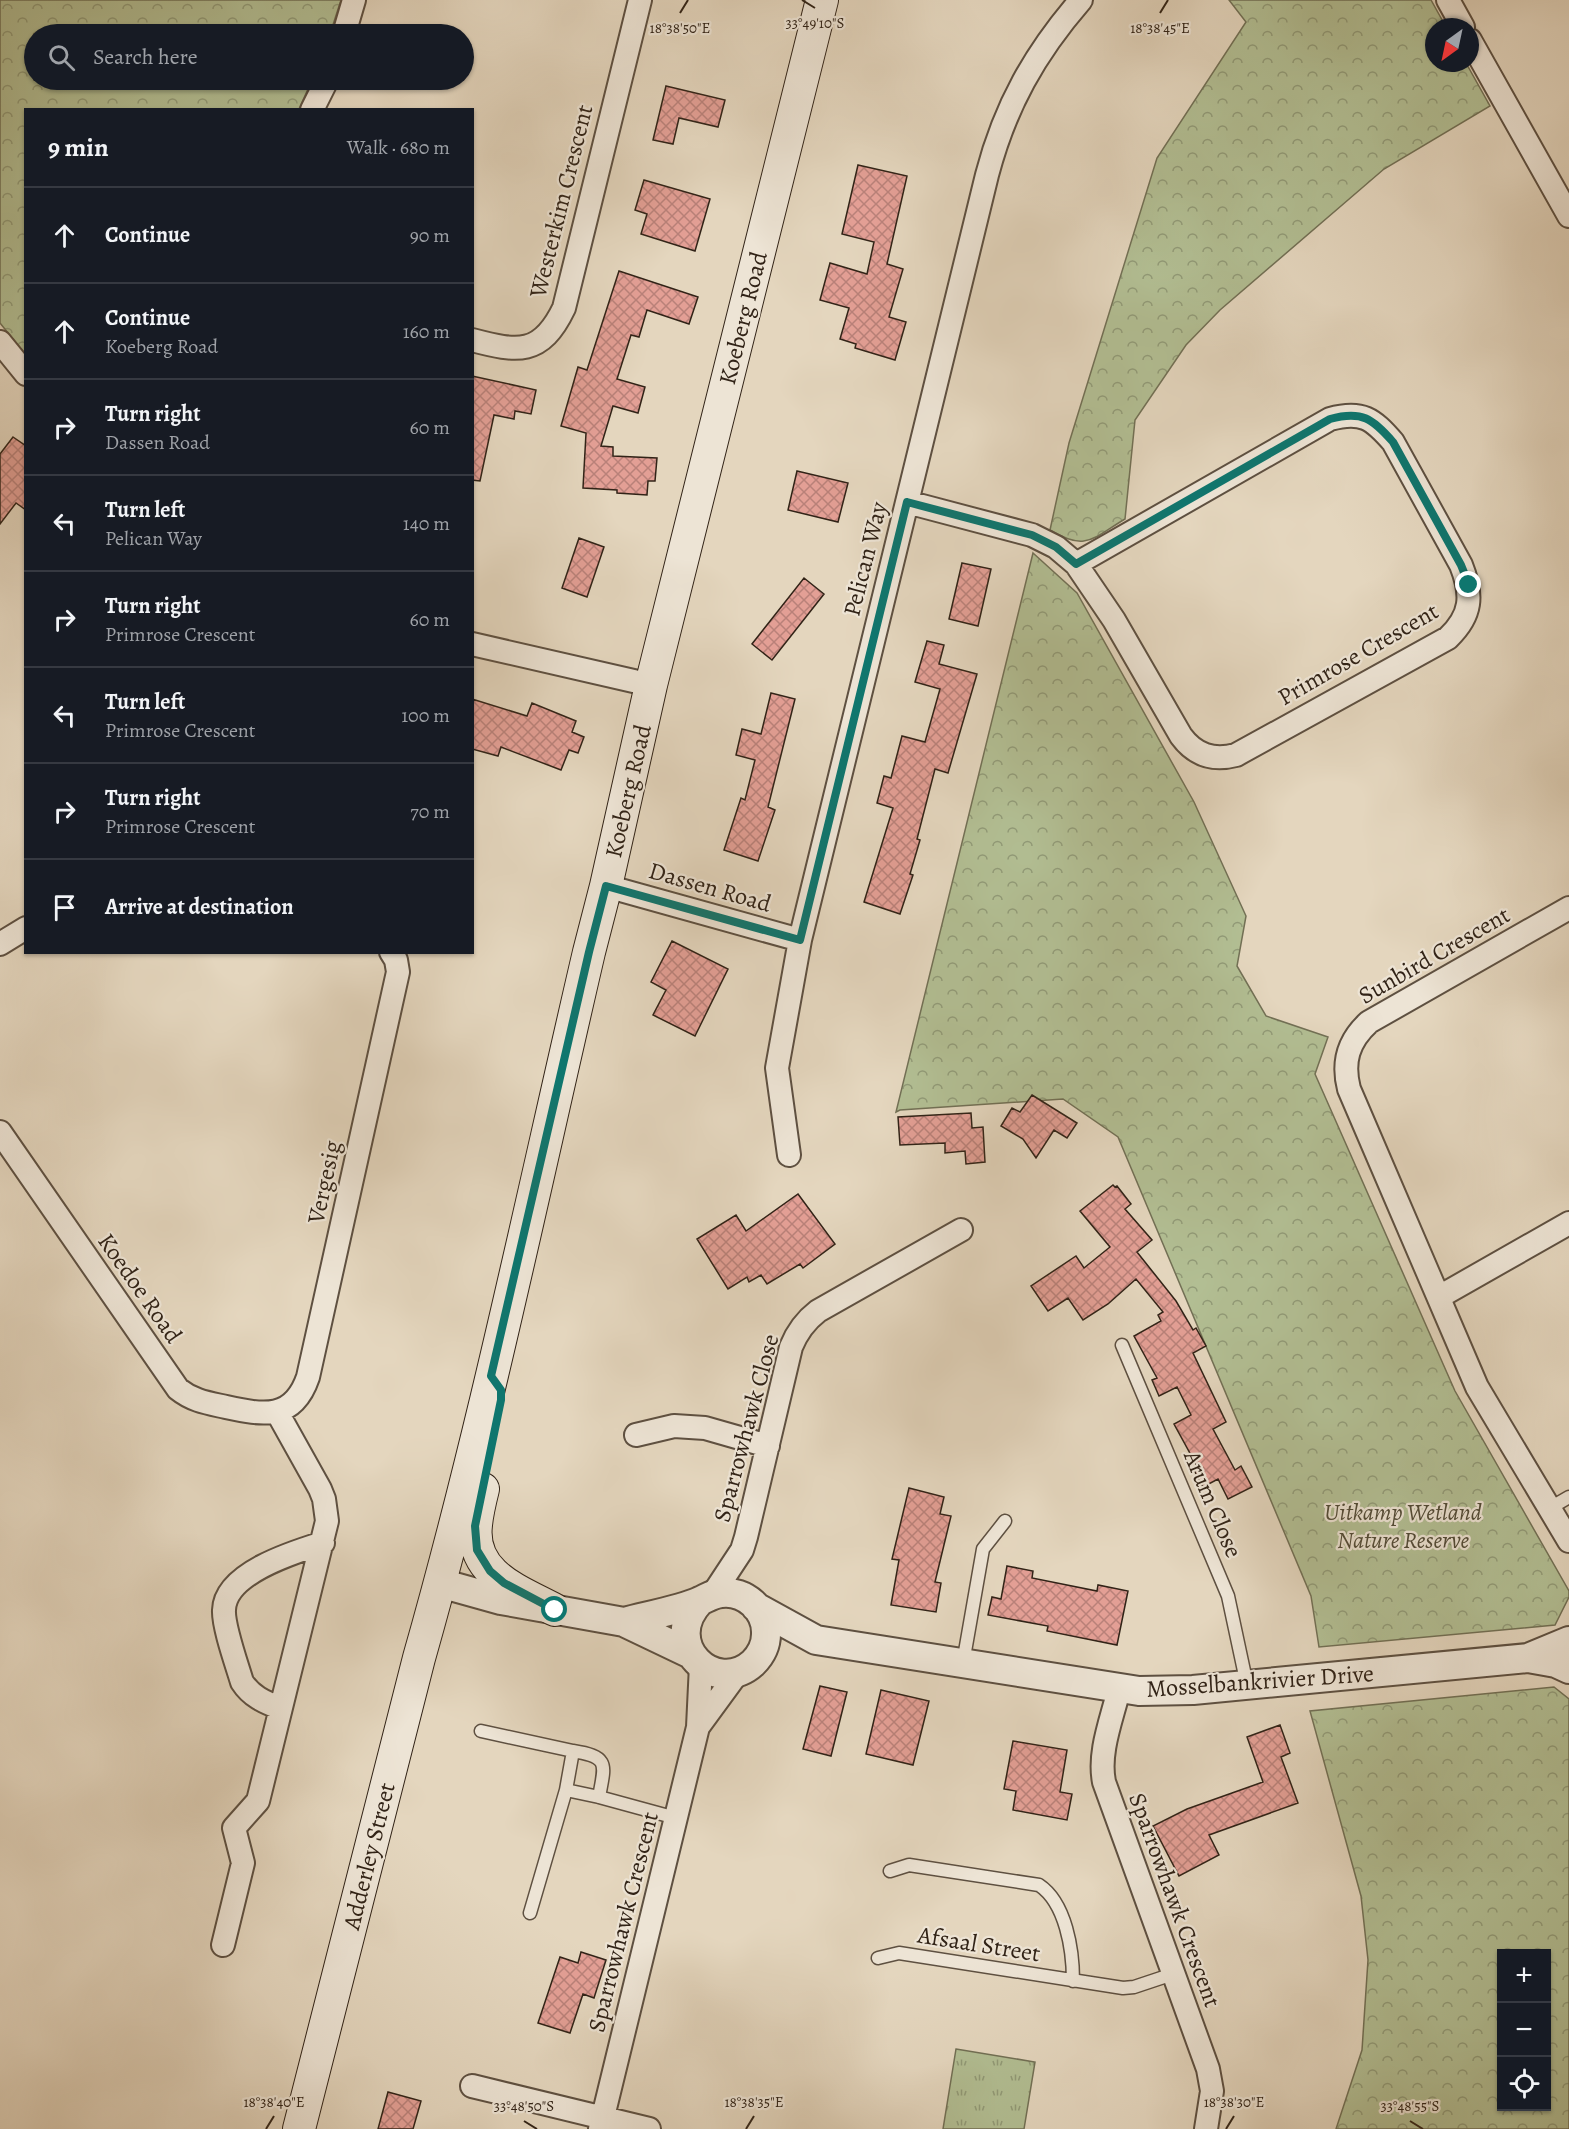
<!DOCTYPE html>
<meta charset="utf-8">
<style>
body{margin:0;font-family:Alegreya,serif;background:#20242c;color:#f1f3f6}
.controls{position:absolute;right:18px;bottom:18px;display:grid;overflow:hidden;border-radius:0px;box-shadow:0 2px 4px #0004}
.controls button{width:54px;height:54px;display:grid;place-items:center;padding:0;border:0;border-bottom:2px solid #363941;background:#171b24;color:#f1f3f6;font:30px sans-serif}
.compass{position:absolute;left:1425px;top:18px;width:54px;height:54px;border-radius:50%;background:#171b24;box-shadow:0 2px 4px #0004;rotate:213deg}
.stop{position:absolute;width:18px;height:18px;margin:-14px;border:4px solid #0f766e;border-radius:50%;background:#fff}
.stop.end{background:#0f766e;border-color:#fff;box-shadow:0 2px 6px #0008}
.list{margin:0;padding:0;list-style:none}
h2{display:flex;justify-content:space-between;align-items:center;height:78px;margin:0;padding:0 24px;font-size:26px}
h2 small{font-size:20px;font-weight:400;color:#9ea1a6}
.list li{display:grid;grid-template-columns:39px 1fr auto;gap:18px;align-items:center;box-sizing:border-box;height:96px;padding:0 24px;border-top:2px solid #363941}
.list b{display:block;font-size:22px;white-space:nowrap}
.list p{margin:0;font-size:20px;white-space:nowrap;color:#9ea1a6}
.list em{font-size:20px;font-style:normal;color:#9ea1a6}
.icon{flex:none;width:33px;height:33px;fill:none;stroke:currentColor;stroke-width:2;stroke-linecap:round;stroke-linejoin:round}
.map{position:relative;flex:none;width:1569px;height:2129px;overflow:hidden}
.search{position:absolute;background:#171b24;box-shadow:0 2px 4px #0004;left:24px;top:24px;width:450px;height:66px;display:flex;align-items:center;gap:15px;box-sizing:border-box;padding:0 21px;border-radius:33px;color:#9ea1a6;font-size:22px}
.panel{position:absolute;background:#171b24;box-shadow:0 2px 4px #0004;left:24px;top:108px;width:450px;height:846px;border-radius:0px}
.map>svg:first-child{display:block}
.grass{fill:url(#grass-tufts);stroke:#727055;stroke-width:1.5}
.park{fill:url(#park-crowns);stroke:#727055;stroke-width:1.5;fill-rule:evenodd}
.building{fill:url(#building-cross-hatch);stroke:#312317;stroke-width:1.5}
.lines{fill:none;stroke-linecap:round;stroke-linejoin:round}
.service-casing{stroke:#5e5041;stroke-width:15}
.minor-casing{stroke:#5e5041;stroke-width:26}
.tertiary-casing{stroke:#5e5041;stroke-width:32}
.secondary-casing{stroke:#312317;stroke-width:34}
.service{stroke:#ede4d5;stroke-width:12}
.minor{stroke:#ede4d5;stroke-width:22}
.tertiary{stroke:#ede4d5;stroke-width:28}
.secondary{stroke:#ede4d5;stroke-width:32}
.route{stroke:#0f766e;stroke-width:8}
.ticks{fill:none;stroke:#312317;stroke-width:2}
.labels{text-anchor:middle;dominant-baseline:central;stroke-width:4.5;stroke-linejoin:round;paint-order:stroke}
.street-label{font-size:24px;fill:#312317;stroke:#ede4d5}
.park-label{font-size:24px;font-style:italic;fill:#514a36;stroke:#ede4d5}
.ticks-label{font-size:15px;text-anchor:middle;fill:#312317;stroke:#ede4d5;stroke-width:4.5;stroke-linejoin:round;paint-order:stroke}
</style>
<div class="map">
<svg width="1569" height="2129" viewBox="0 0 1569 2129">
<defs>
<pattern id="grass-tufts" width="24" height="20" patternUnits="userSpaceOnUse" patternTransform="scale(1.5)"><rect width="24" height="20" fill="#b2be93"/><path d="M3 7l-1-3M5 7V3M7 7l1-3M15 17l-1-3M17 17v-4M19 17l1-3" fill="none" stroke="#919a77"/></pattern>
<pattern id="park-crowns" width="20" height="18" patternUnits="userSpaceOnUse" patternTransform="scale(1.5)"><rect width="20" height="18" fill="#b2be93"/><path d="M2 6a3 3 0 1 1 6 0M12 15a3 3 0 1 1 6 0" fill="none" stroke="#919a77"/></pattern>
<pattern id="building-cross-hatch" width="8" height="8" patternUnits="userSpaceOnUse" patternTransform="scale(1.5)"><rect width="8" height="8" fill="#e39f95"/><path d="M0 0l8 8M0 8l8-8" fill="none" stroke="#b98179"/></pattern>
</defs>
<rect width="100%" height="100%" fill="#e4d6be"/>
<filter id="stains"><feTurbulence type="fractalNoise" baseFrequency=".00333" numOctaves="4"/><feColorMatrix values="0 0 0 0 .2 0 0 0 0 .09 0 0 0 0 .02 0 0 0 .5 -.17"/></filter>
<radialGradient id="worn" r=".72"><stop offset=".6" stop-color="#630" stop-opacity="0"/><stop offset="1" stop-color="#630" stop-opacity=".3"/></radialGradient>
<!-- grass -->
<path class="grass" d="M956 2049 1035 2062 1024 2129H943Z"/>
<!-- park -->
<path class="park" d="M0 0H341L330 34H34V80H312L299 109 26 110 25 354 0 323Z
M1229 0H1431L1446 27H1434V63H1466L1490 106 1384 169 1220 310 1186 345 1135 420 1125 519C1093 538 1086 552 1050 530L1069 443 1157 158 1246 22Z
M1033 553 1077 593 1194 802 1246 916 1237 966 1266 1016 1328 1037 1315 1074 1455 1391 1569 1591V1597L1555 1625 1319 1647 1311 1596 1118 1137 1063 1099 900 1110 896 1112Z
M1554 1687 1569 1699V2129H1336L1362 2050 1368 1960 1361 1896 1310 1711ZM1502 1954H1546V2106H1502Z"/>
<!-- building -->
<path class="building" d="M666 86 725 100 718 127 679 118 673 144 653 140Z
M858 165 907 176 887 264 903 269 889 317 906 322 895 360 855 348 856 344 840 339 849 308 820 300 830 263 867 274 874 242 842 234Z
M644 180 710 199 695 251 641 234 647 214 635 210Z
M619 271 698 297 689 324 647 310 639 337 631 335 617 379 645 387 638 413 613 406 601 446 613 447V456L657 458 655 481H648L647 495 617 493V490L583 488 586 433 561 426 578 367 587 370Z
M472 376 536 390 531 414 515 411 514 419 494 415 480 481 472 480Z
M13 437 26 446V510L16 503 0 524V454Z
M797 471 848 483 838 522 788 510Z
M579 538 604 547 587 597 562 588Z
M962 563 991 569 978 626 949 619Z
M804 578 824 594 772 660 752 644Z
M927 641 944 645 939 664 977 674 948 773 935 769 917 839 920 840 910 874 913 875 900 914 864 902 893 808 877 803 884 776 891 778 902 736 925 742 940 689 915 682Z
M771 693 795 699 768 807 775 810 758 861 724 850 741 798 745 800 755 760 736 755 742 729 761 734Z
M472 699 527 716 532 703 576 721 572 732 584 737 578 753 569 750 561 770 501 747 498 756 472 749Z
M672 941 728 969 695 1036 653 1015 666 990 651 982Z
M1032 1095 1077 1123 1067 1138 1054 1130 1036 1158 1023 1139 1001 1126 1012 1108 1020 1112Z
M971 1113 972 1128 983 1127 985 1162 966 1164 965 1151 945 1153V1143L900 1145 898 1117Z
M1113 1185 1115 1187 1117 1186 1131 1204 1125 1209 1152 1240 1137 1252 1176 1301 1193 1330 1196 1328 1206 1346 1193 1353 1226 1422 1213 1429 1235 1470 1241 1466 1252 1487 1228 1499 1218 1479 1203 1487 1194 1470 1198 1468 1174 1424 1191 1415 1177 1387 1159 1396 1152 1380 1157 1378 1134 1336 1161 1321 1158 1315 1163 1312 1136 1279 1108 1304 1083 1320 1068 1298 1048 1311 1031 1286 1076 1256 1084 1268 1110 1247 1080 1211Z
M798 1194 835 1244 803 1268 800 1264 767 1284 761 1275 749 1282 747 1277 728 1289 697 1239 736 1215 746 1231Z
M909 1488 944 1497 940 1514 951 1516 935 1582 941 1583 936 1612 891 1605 899 1560 892 1559Z
M1007 1566 1033 1571 1032 1578 1097 1591 1098 1585 1128 1591 1117 1645 1047 1631 1048 1626 988 1615 992 1597 1001 1599Z
M820 1686 847 1692 831 1756 803 1749Z
M881 1690 929 1701 913 1765 866 1754Z
M1280 1725 1290 1753 1281 1757 1298 1803 1209 1835 1219 1855 1179 1876 1153 1826 1187 1809 1263 1782 1247 1737Z
M1013 1741 1067 1750 1060 1792 1072 1794 1067 1820 1013 1810 1016 1791 1004 1789Z
M581 1952 606 1960 594 1998 583 1994 570 2033 538 2023 560 1957 578 1963Z
M388 2092 421 2101 413 2129H378Z"/>
<g class="lines">
<defs>
<path id="service" d="M1122 1345 1228 1596 1247 1685
M1550 1508 1569 1497
M963 1663 983 1549 1005 1521
M481 1731 573 1751 566 1790
M573 1751C610 1757 605 1764 599 1797
M890 1871 909 1865 1039 1885C1066 1903 1073 1950 1073 1981
M530 1913 566 1790 599 1797 676 1818
M878 1958 899 1953 1123 1988 1134 1987 1173 1974"/>
<path id="minor" d="M1448 0 1463 27
M344 34 354 0
M1470 40 1569 216
M312 110 327 80
M472 340C518 352 541 356 564 308L640 0
M0 342 26 374
M907 502 1032 535 1056 547 1076 564 1114 620 1181 736C1195 755 1213 761 1236 755L1448 638C1472 615 1473 595 1461 565L1393 442C1373 419 1362 410 1330 419L1076 564
M472 644 651 685
M606 886 800 940
M1569 908 1369 1022C1348 1041 1342 1062 1349 1089L1477 1387 1569 1541
M0 944 26 928
M0 1132 178 1389C193 1401 208 1403 226 1407 263 1415 293 1421 308 1377L398 972 396 960 391 952
M789 1155 777 1068 800 940 987 175C1005 106 1035 53 1081 0
M1439 1297 1569 1223
M636 1435 674 1426 705 1428 768 1446
M713 1594 742 1550 746 1537 791 1347C797 1332 805 1321 818 1311L961 1230
M1119 1689C1112 1719 1098 1752 1104 1782L1208 2069 1212 2091 1206 2129
M280 1708C264 1702 251 1696 242 1682 237 1665 223 1626 224 1610 225 1573 294 1552 323 1543
M698 1727 739 1671
M223 1945 243 1863 234 1828 258 1801 327 1521 324 1499 320 1489 277 1412
M472 2086 649 2129
M600 2129 698 1727 701 1665"/>
<path id="tertiary" d="M440 1583 501 1600 624 1622 691 1654
M756 1607 816 1640 1139 1691 1193 1690 1528 1658 1569 1641
M624 1622C646 1616 680 1610 700 1601 707 1598 712 1594 721 1593 745 1590 767 1610 766 1634 766 1645 761 1655 753 1663 715 1697 659 1644 700 1601
M1528 1658 1556 1663 1569 1669"/>
<path id="secondary" d="M483 1489C480 1501 477 1513 476 1525 470 1575 520 1591 555 1610
M299 2129 419 1658C485 1426 534 1188 589 952L606 886 651 685 822 0"/>
</defs>
<!-- service casing -->
<use href="#service" class="service-casing"/>
<!-- minor casing -->
<use href="#minor" class="minor-casing"/>
<!-- tertiary casing -->
<use href="#tertiary" class="tertiary-casing"/>
<!-- secondary casing -->
<use href="#secondary" class="secondary-casing"/>
<!-- service -->
<use href="#service" class="service"/>
<!-- minor -->
<use href="#minor" class="minor"/>
<!-- tertiary -->
<use href="#tertiary" class="tertiary"/>
<!-- secondary -->
<use href="#secondary" class="secondary"/>
</g>
<g class="lines">
<!-- route -->
<path class="route" d="M555 1610 504 1583 490 1571 477 1550 475 1526 501 1400V1390L491 1376 589 952 606 886 800 940 907 502 1032 535 1056 547 1076 564 1330 419C1362 410 1373 419 1393 442L1461 565 1469 585"/>
</g>
<!-- ticks -->
<path class="ticks" d="M802 0 815 8M680 13 688 0M1160 13 1168 0M524 2121 537 2129M1410 2121 1423 2129M266 2129 274 2116M746 2129 754 2116M1226 2129 1234 2116"/>
<g class="labels">
<!-- street labels -->
<g class="street-label">
<text transform="translate(561 201) rotate(-76)">Westerkim Crescent</text>
<text transform="translate(743 318) rotate(-76)">Koeberg Road</text>
<text transform="translate(865 559) rotate(-76)">Pelican Way</text>
<text transform="translate(1358 654) rotate(-30)">Primrose Crescent</text>
<text transform="translate(628 791) rotate(-77)">Koeberg Road</text>
<text transform="translate(710 887) rotate(16)">Dassen Road</text>
<text transform="translate(1434 955) rotate(-30)">Sunbird Crescent</text>
<text transform="translate(324 1182) rotate(-78)">Vergesig</text>
<text transform="translate(140 1288) rotate(55)">Koedoe Road</text>
<text transform="translate(746 1428) rotate(-75)">Sparrowhawk Close</text>
<text transform="translate(1213 1504) rotate(67)">Arum Close</text>
<text transform="translate(1260 1681) rotate(-4)">Mosselbankrivier Drive</text>
<text transform="translate(369 1856) rotate(-76)">Adderley Street</text>
<text transform="translate(1175 1900) rotate(70)">Sparrowhawk Crescent</text>
<text transform="translate(623 1922) rotate(-76)">Sparrowhawk Crescent</text>
<text transform="translate(979 1944) rotate(9)">Afsaal Street</text>
</g>
<!-- park labels -->
<g class="park-label">
<text x="1403" y="1512">Uitkamp Wetland<tspan x="1403" dy="28">Nature Reserve</tspan></text>
</g>
</g>
<g class="ticks-label">
<text x="815" y="28">33°49'10"S</text>
<text x="680" y="33">18°38'50"E</text>
<text x="1160" y="33">18°38'45"E</text>
<text x="274" y="2107">18°38'40"E</text>
<text x="754" y="2107">18°38'35"E</text>
<text x="1234" y="2107">18°38'30"E</text>
<text x="524" y="2111">33°48'50"S</text>
<text x="1410" y="2111">33°48'55"S</text>
</g>
<rect width="100%" height="100%" filter="url(#stains)"/>
<rect width="100%" height="100%" fill="url(#worn)"/>
</svg>
<div class="controls">
<button>+</button>
<button>−</button>
<button><svg class="icon" aria-label="locate" viewBox="0 0 24 24"><circle cx="12" cy="12" r="6"/><path d="M12 2v4M12 18v4M2 12h4M18 12h4"/></svg></button>
</div>
<svg class="compass" viewBox="-18 -18 36 36"><path d="M0-13l5 13h-10z" fill="#e53935"/><path d="M0 13l5-13h-10z" fill="#9ea1a6"/></svg>
<div class="stop" style="left:555px;top:1610px"></div>
<div class="stop end" style="left:1469px;top:585px"></div>
<div class="search"><svg class="icon" aria-label="search" viewBox="0 0 24 24"><circle cx="10" cy="10" r="6"/><path d="M15 15l6 6"/></svg>Search here</div>
<section class="panel">
<h2>9 min<small>Walk · 680 m</small></h2>
<ul class="list">
<li><svg class="icon" aria-label="ahead" viewBox="0 0 24 24"><path d="M12 20V5M6 11l6-6 6 6"/></svg><div><b>Continue</b></div><em>90 m</em></li>
<li><svg class="icon" aria-label="ahead" viewBox="0 0 24 24"><path d="M12 20V5M6 11l6-6 6 6"/></svg><div><b>Continue</b><p>Koeberg Road</p></div><em>160 m</em></li>
<li><svg class="icon" aria-label="right" viewBox="0 0 24 24"><path d="M7 20v-9h11M14 6l5 5-5 5"/></svg><div><b>Turn right</b><p>Dassen Road</p></div><em>60 m</em></li>
<li><svg class="icon" aria-label="left" viewBox="0 0 24 24"><path d="M17 20v-9H6M10 6l-5 5 5 5"/></svg><div><b>Turn left</b><p>Pelican Way</p></div><em>140 m</em></li>
<li><svg class="icon" aria-label="right" viewBox="0 0 24 24"><path d="M7 20v-9h11M14 6l5 5-5 5"/></svg><div><b>Turn right</b><p>Primrose Crescent</p></div><em>60 m</em></li>
<li><svg class="icon" aria-label="left" viewBox="0 0 24 24"><path d="M17 20v-9H6M10 6l-5 5 5 5"/></svg><div><b>Turn left</b><p>Primrose Crescent</p></div><em>100 m</em></li>
<li><svg class="icon" aria-label="right" viewBox="0 0 24 24"><path d="M7 20v-9h11M14 6l5 5-5 5"/></svg><div><b>Turn right</b><p>Primrose Crescent</p></div><em>70 m</em></li>
<li><svg class="icon" aria-label="arrive" viewBox="0 0 24 24"><path d="M6 21V4h12l-3 4 3 4H6"/></svg><div><b>Arrive at destination</b></div></li>
</ul>
</section>
</div>
